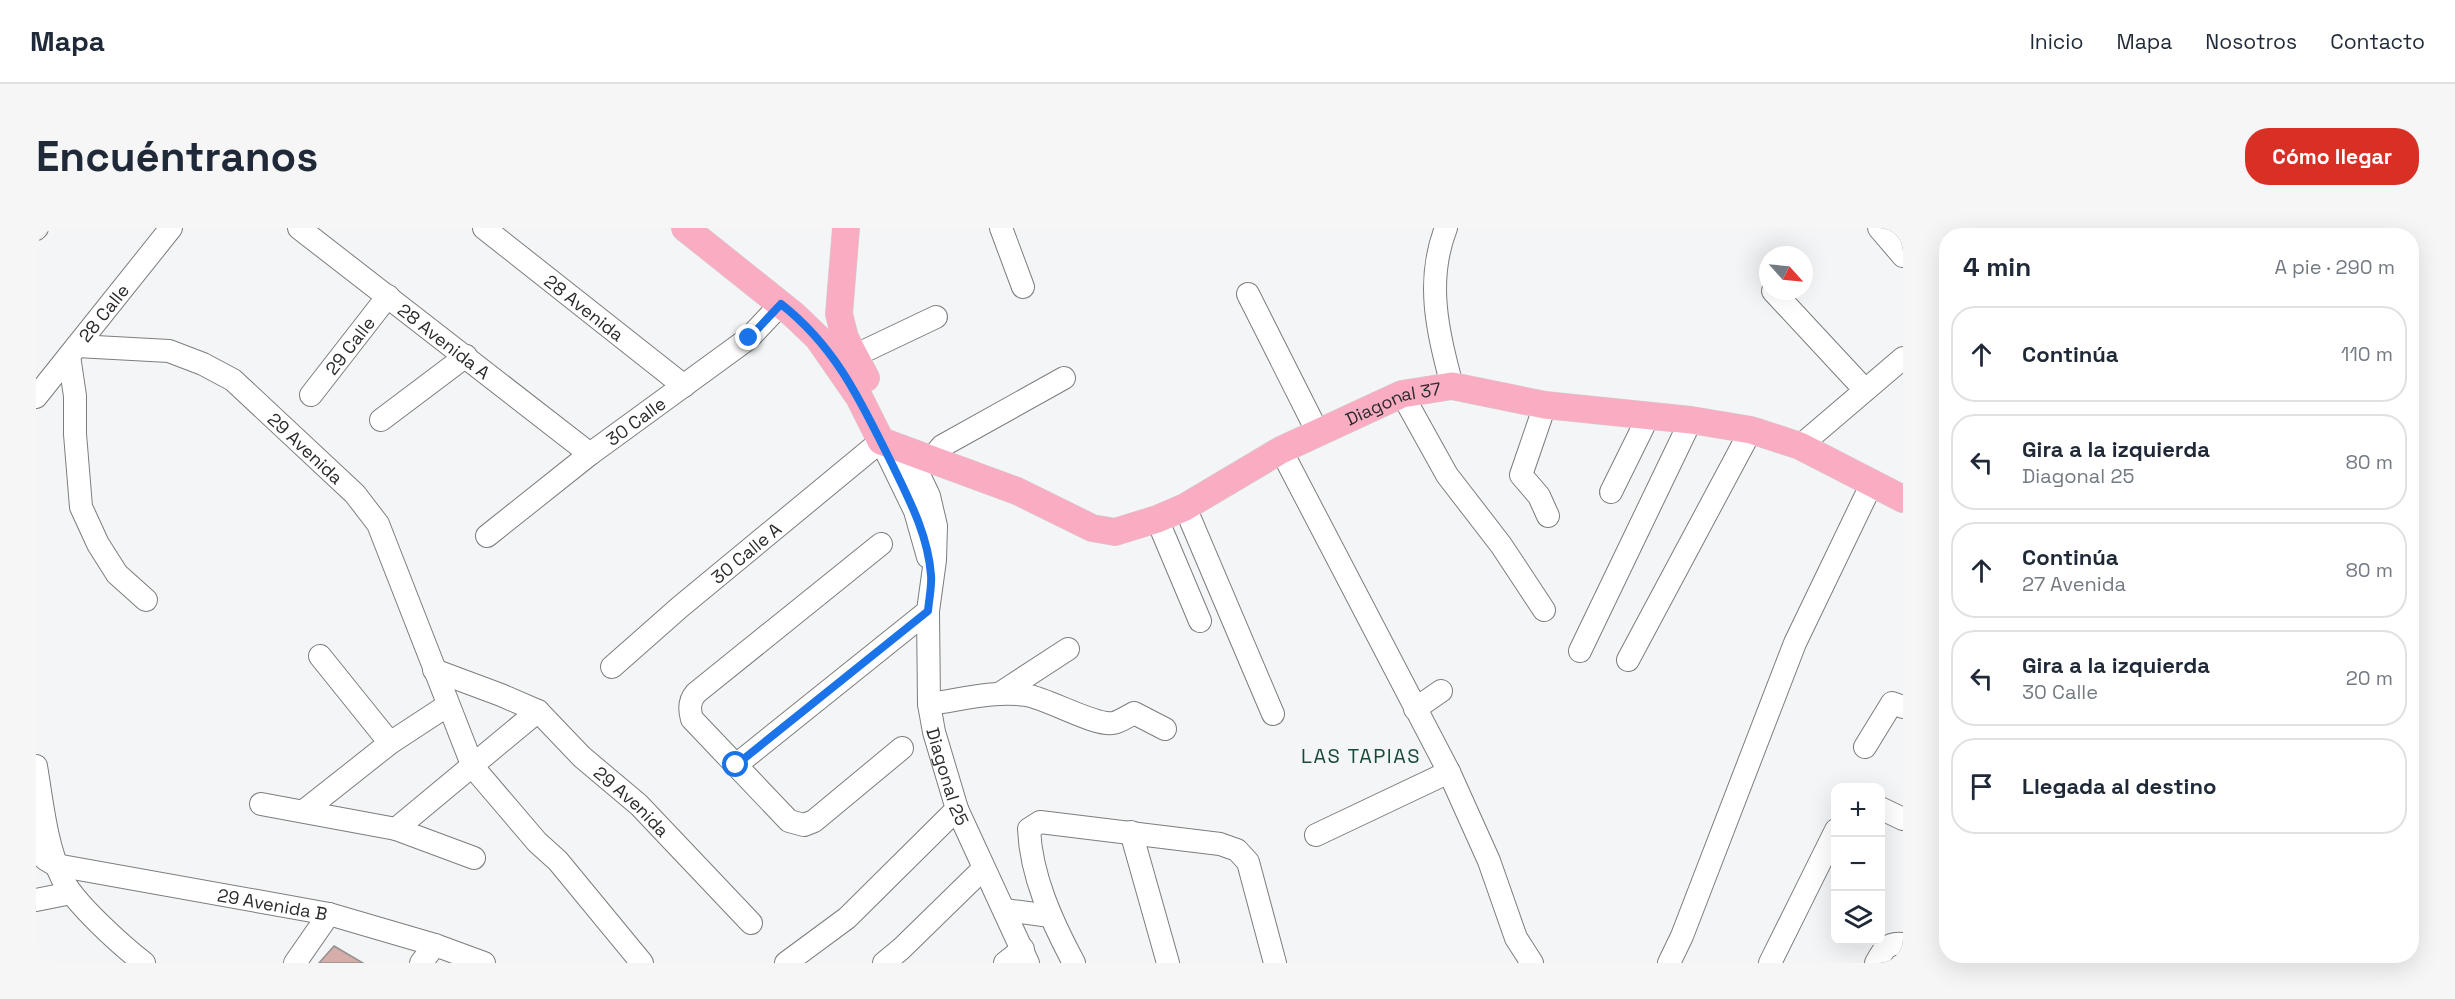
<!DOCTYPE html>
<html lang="es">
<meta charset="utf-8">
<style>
body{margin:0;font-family:"Space Grotesk",sans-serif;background:#f6f6f7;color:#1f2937}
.controls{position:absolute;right:18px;bottom:18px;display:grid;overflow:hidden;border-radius:12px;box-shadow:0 6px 24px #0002}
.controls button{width:54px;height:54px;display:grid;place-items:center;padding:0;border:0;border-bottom:2px solid #e0e1e3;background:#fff;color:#1f2937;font:30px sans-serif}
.compass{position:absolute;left:1723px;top:18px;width:54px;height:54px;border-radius:50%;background:#fff;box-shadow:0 6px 24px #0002;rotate:117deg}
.stop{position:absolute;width:18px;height:18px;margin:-14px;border:4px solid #1a73e8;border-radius:50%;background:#fff}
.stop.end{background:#1a73e8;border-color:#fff;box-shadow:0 2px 6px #0008}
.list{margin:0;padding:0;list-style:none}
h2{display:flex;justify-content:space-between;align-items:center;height:78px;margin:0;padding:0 24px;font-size:26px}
h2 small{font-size:20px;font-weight:400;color:#747a83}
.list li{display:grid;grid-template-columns:39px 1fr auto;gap:18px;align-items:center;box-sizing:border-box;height:96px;margin:0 12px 12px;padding:0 12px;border:2px solid #e0e1e3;border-radius:24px}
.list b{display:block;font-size:22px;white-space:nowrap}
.list p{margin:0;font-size:20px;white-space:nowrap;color:#747a83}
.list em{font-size:20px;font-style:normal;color:#747a83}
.icon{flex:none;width:33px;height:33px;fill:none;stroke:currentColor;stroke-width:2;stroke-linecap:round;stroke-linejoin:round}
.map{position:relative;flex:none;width:1867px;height:735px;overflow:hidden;border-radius:24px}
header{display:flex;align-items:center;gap:36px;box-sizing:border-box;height:84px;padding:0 30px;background:#fff;border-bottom:2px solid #e0e1e3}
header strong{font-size:28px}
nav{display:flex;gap:33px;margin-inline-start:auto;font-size:21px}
.intro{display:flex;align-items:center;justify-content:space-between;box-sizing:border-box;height:144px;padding:0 36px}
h1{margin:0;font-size:42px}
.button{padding:15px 27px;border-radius:24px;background:#d93025;color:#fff;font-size:21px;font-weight:700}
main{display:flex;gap:36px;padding:0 36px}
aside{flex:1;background:#fff;border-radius:24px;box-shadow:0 6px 24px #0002}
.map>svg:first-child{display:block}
.building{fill:#d7adaa;stroke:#939191;stroke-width:1.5}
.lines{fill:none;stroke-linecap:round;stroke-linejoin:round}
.minor-casing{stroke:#7c7d7e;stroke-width:24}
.major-casing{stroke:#d0d0d0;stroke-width:28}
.minor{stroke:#fff;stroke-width:22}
.major{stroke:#faadc2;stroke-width:27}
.route{stroke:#1a73e8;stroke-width:8}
.labels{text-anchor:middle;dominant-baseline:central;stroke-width:6;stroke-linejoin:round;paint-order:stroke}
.street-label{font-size:18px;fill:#2b2b2b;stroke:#f4f5f6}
.neighbourhood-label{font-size:20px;letter-spacing:1.5px;fill:#194a39;stroke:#f4f5f6}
</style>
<header>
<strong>Mapa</strong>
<nav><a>Inicio</a><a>Mapa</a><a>Nosotros</a><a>Contacto</a></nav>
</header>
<div class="intro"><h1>Encuéntranos</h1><a class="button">Cómo llegar</a></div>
<main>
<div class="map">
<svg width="1867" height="735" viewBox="0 0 1867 735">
<rect width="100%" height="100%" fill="#f4f5f6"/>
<!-- building -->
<path class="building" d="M298 718 327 735H283Z"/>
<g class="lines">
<defs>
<g id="minor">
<path id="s1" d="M263 0 554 226"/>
<path id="s2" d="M448 0 648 158"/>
<path d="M965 0 987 59"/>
<path d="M1410 0C1389 54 1402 104 1416 158"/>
<path d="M1843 0 1867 28"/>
<path d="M0 1 1 0"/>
<path d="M1737 63 1829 162"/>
<path d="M1212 66 1282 205"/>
<path id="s3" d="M41 118 133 123 167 136 197 152 319 266 342 296 437 539 501 614 522 633 606 735"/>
<path d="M33 128 39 168V206L45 279 62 316 81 346 110 372"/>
<path d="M818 128 900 89"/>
<path d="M1366 166 1411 247 1465 317 1508 382"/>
<path id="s4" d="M275 167 352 68"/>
<path id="s5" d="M0 169 135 0"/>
<path d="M1509 177 1485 247 1503 268 1512 288"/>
<path d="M345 192 430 128"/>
<path d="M1764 218 1867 130"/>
<path d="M1245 222 1413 544 1453 633 1480 710 1496 735"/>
<path id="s6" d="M872 224 893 268 900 298 899 332 892 383 893 476 898 504 921 581 992 735"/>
<path d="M895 231 906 218 1028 150"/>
<path d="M1575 264 1613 187"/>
<path d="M1149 279 1237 486"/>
<path d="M1121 291 1164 393"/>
<path id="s7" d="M451 308 554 226 713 110 745 76"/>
<path d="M845 316 660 465C653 473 653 481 656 491L753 593 768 597 778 593 866 520"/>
<path d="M1544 423 1655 192"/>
<path d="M284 428 354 515"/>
<path d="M1592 432 1715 202"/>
<path id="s8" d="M576 439 644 379 845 213 879 283 892 329"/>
<path id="s9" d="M398 442 465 467 502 483 546 529 603 577 715 695"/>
<path d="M963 466 1032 421"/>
<path d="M893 476C924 472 959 462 990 467 1013 471 1058 498 1077 495 1084 494 1092 488 1098 485L1129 501"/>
<path d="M1379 481 1405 463"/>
<path d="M1829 519 1856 475 1867 479"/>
<path d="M700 537 892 383"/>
<path d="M0 538C6 573 10 618 26 650 37 674 86 718 108 735"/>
<path d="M225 576 360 601 438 630"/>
<path d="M1844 580 1867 591"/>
<path d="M268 583 354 515 412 477"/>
<path d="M360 601 502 483"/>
<path d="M1095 604 1132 735"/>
<path d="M1280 607 1413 544"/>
<path id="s10" d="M0 614C2 627 9 632 20 637L293 686 399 717 448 735"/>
<path d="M0 672 35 665"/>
<path d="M969 682 1014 688"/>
<path d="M259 735 293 686"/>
<path d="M385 735 399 717"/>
<path d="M750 735 811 690 921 581"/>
<path d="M848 735 865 721 947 641"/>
<path d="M969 735 987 721"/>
<path d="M1038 735C1016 694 995 648 993 601L1004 594 1184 616 1201 622 1212 634 1239 735"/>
<path d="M1633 735 1646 708 1759 415 1836 255"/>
<path d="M1734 735 1800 602"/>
<path d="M1840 735C1847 722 1851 714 1867 716"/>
</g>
<g id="major">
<path id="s11" d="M649 0 758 87 782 110 823 169 845 213 981 263 1056 300 1079 304 1121 291 1149 279 1245 222 1366 166 1416 158 1509 177 1655 192 1715 202 1764 218 1867 271"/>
<path d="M810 0 803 86 809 110 830 150"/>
</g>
</defs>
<!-- minor casing -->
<use href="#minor" class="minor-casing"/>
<!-- major casing -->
<use href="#major" class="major-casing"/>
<!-- minor -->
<use href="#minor" class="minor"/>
<!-- major -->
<use href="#major" class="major"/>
</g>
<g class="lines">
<!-- route -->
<path class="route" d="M700 537 892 383C893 371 896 358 895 347 892 307 873 271 856 236 825 174 801 120 745 76L713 110"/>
</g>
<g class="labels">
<!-- street labels -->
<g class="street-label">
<text stroke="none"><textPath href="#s2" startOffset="128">28 Avenida</textPath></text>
<text stroke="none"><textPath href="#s5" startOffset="108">28 Calle</textPath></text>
<text stroke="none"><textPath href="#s1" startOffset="184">28 Avenida A</textPath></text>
<text stroke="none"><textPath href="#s4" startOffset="63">29 Calle</textPath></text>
<text stroke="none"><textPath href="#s11" startOffset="854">Diagonal 37</textPath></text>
<text stroke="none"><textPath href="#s7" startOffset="188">30 Calle</textPath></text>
<text stroke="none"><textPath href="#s3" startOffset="262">29 Avenida</textPath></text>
<text stroke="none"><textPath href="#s8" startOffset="176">30 Calle A</textPath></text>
<text stroke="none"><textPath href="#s6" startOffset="333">Diagonal 25</textPath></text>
<text stroke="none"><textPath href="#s9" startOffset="242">29 Avenida</textPath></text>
<text stroke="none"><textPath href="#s10" startOffset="252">29 Avenida B</textPath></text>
</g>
<!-- neighbourhood labels -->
<g class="neighbourhood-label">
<text x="1325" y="528">LAS TAPIAS</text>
</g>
</g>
</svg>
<div class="controls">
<button>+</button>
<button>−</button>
<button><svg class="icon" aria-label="layers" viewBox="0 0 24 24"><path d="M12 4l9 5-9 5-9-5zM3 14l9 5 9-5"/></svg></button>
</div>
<svg class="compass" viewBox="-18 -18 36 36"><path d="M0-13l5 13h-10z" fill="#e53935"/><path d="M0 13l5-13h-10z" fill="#747a83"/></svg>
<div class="stop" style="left:700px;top:537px"></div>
<div class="stop end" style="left:713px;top:110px"></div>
</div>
<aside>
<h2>4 min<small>A pie · 290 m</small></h2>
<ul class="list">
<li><svg class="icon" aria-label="ahead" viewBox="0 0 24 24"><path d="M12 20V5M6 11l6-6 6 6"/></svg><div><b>Continúa</b></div><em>110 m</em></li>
<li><svg class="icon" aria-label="left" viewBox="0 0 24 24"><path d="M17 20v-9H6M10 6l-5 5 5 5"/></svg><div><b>Gira a la izquierda</b><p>Diagonal 25</p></div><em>80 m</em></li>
<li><svg class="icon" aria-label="ahead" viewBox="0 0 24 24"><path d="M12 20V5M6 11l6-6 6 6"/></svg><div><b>Continúa</b><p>27 Avenida</p></div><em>80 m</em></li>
<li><svg class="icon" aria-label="left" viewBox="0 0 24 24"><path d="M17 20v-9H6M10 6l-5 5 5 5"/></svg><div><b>Gira a la izquierda</b><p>30 Calle</p></div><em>20 m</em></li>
<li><svg class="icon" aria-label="arrive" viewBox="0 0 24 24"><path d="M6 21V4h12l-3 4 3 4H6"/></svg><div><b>Llegada al destino</b></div></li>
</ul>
</aside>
</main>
